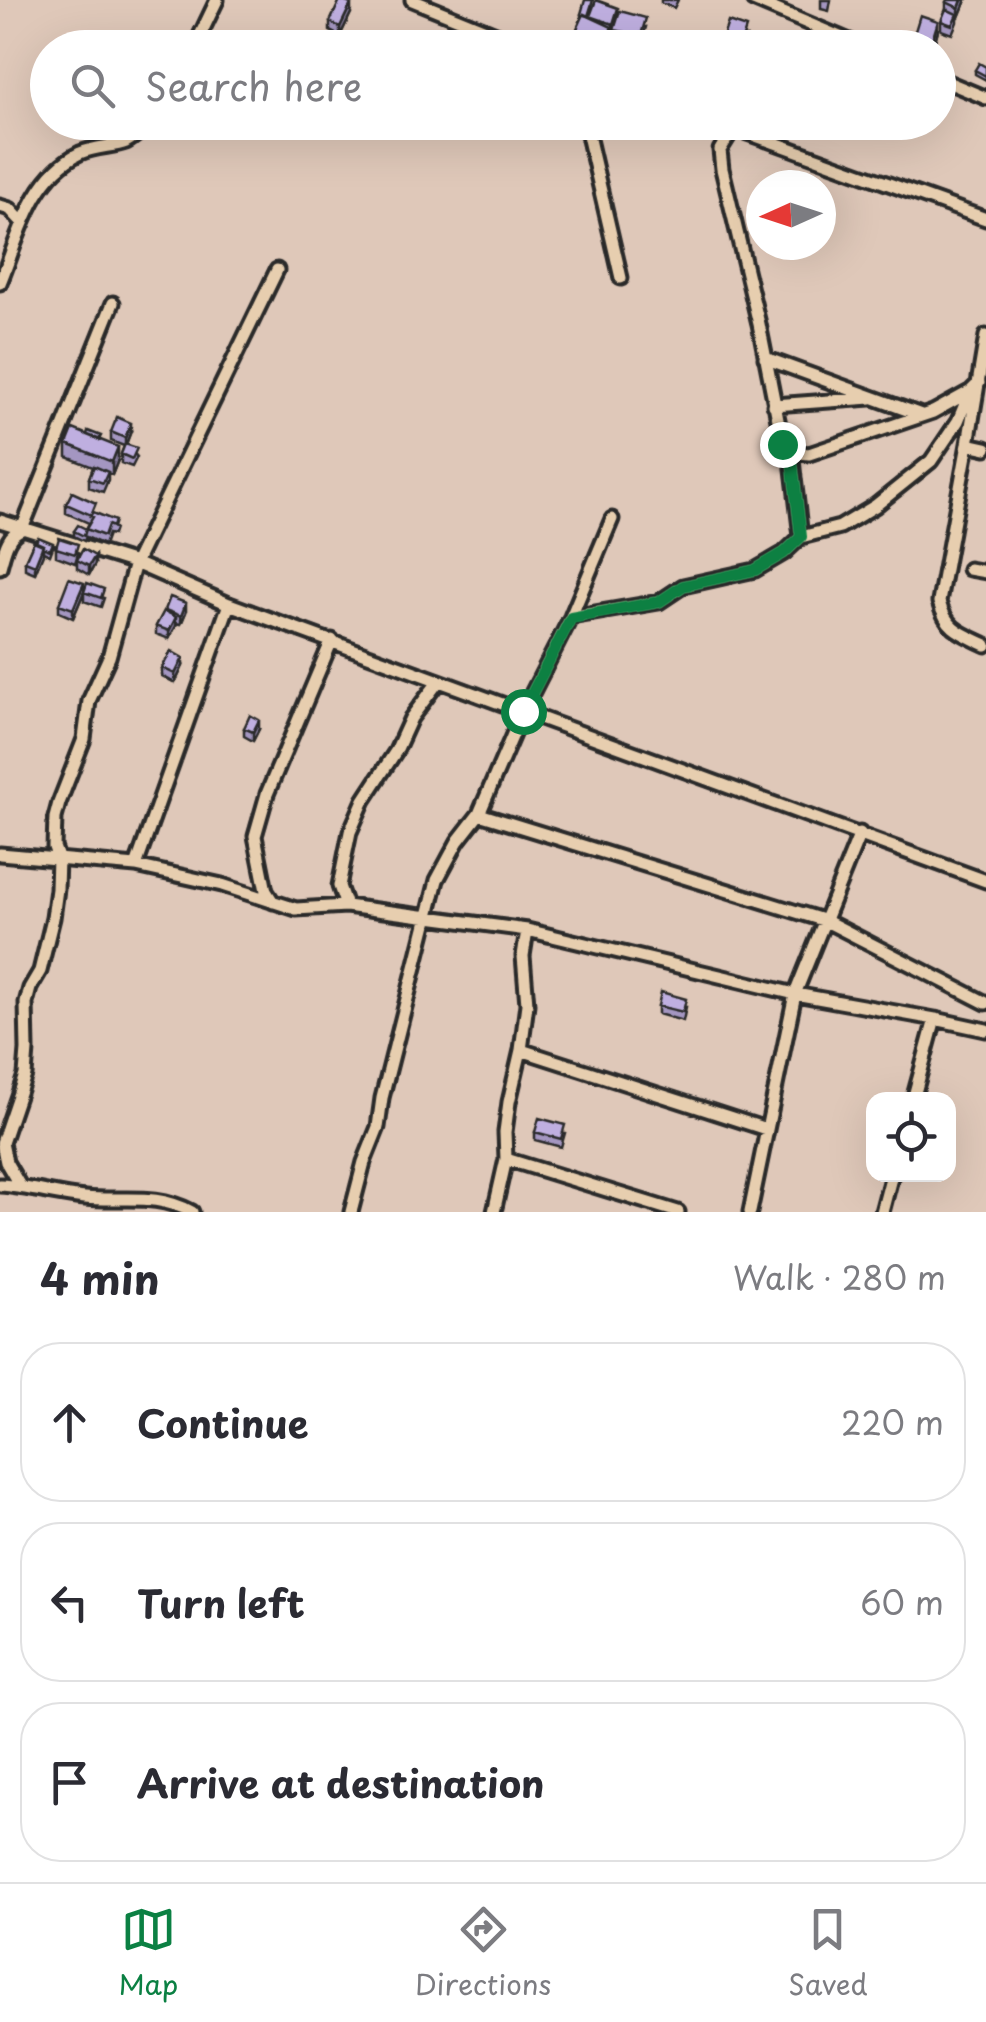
<!DOCTYPE html>
<meta charset="utf-8">
<style>
body{margin:0;font-family:"Playpen Sans",sans-serif;background:#f2f2f3;color:#2b2b33}
.controls{position:absolute;right:30px;bottom:30px;display:grid;overflow:hidden;border-radius:20px;box-shadow:0 10px 40px #0002}
.controls button{width:90px;height:90px;display:grid;place-items:center;padding:0;border:0;border-bottom:2px solid #e1e1e2;background:#fff;color:#2b2b33;font:50px sans-serif}
.compass{position:absolute;left:746px;top:170px;width:90px;height:90px;border-radius:50%;background:#fff;box-shadow:0 10px 40px #0002;rotate:267deg}
.stop{position:absolute;width:30px;height:30px;margin:-22px;border:8px solid #0b8043;border-radius:50%;background:#fff}
.stop.end{background:#0b8043;border-color:#fff;box-shadow:0 2px 10px #0008}
.list{margin:0;padding:0;list-style:none}
h2{display:flex;justify-content:space-between;align-items:center;height:130px;margin:0;padding:0 40px;font-size:42px}
h2 small{font-size:32px;font-weight:400;color:#7c7c81}
.list li{display:grid;grid-template-columns:65px 1fr auto;gap:30px;align-items:center;box-sizing:border-box;height:160px;margin:0 20px 20px;padding:0 20px;border:2px solid #e1e1e2;border-radius:40px}
.list b{display:block;font-size:38px;white-space:nowrap}
.list em{font-size:32px;font-style:normal;color:#7c7c81}
.icon{flex:none;width:55px;height:55px;fill:none;stroke:currentColor;stroke-width:2;stroke-linecap:round;stroke-linejoin:round}
.map{position:relative;flex:none;width:986px;height:1212px;overflow:hidden}
.search{position:absolute;background:#fff;box-shadow:0 10px 40px #0002;left:30px;right:30px;top:30px;height:110px;display:flex;align-items:center;gap:25px;box-sizing:border-box;padding:0 35px;border-radius:55px;color:#7c7c81;font-size:38px}
.sheet{height:670px;background:#fff}
nav{display:flex;justify-content:space-around;align-items:center;box-sizing:border-box;height:140px;border-top:2px solid #e1e1e2;background:#fff;font-size:28px;color:#7c7c81}
nav a{display:grid;justify-items:center;gap:5px}
nav .on{color:#0b8043}
.map>svg:first-child{display:block}
.lines{fill:none;stroke-linecap:round;stroke-linejoin:round}
.minor-casing{stroke:#2b2b2b;stroke-width:19}
.minor{stroke:#e7ceaf;stroke-width:11}
.wall{fill:#a496c1;stroke:#2b2b2b;stroke-width:2.5}
.shaded-wall{fill:#867a9d;stroke:#2b2b2b;stroke-width:2.5}
.building{fill:#bfafe0;stroke:#2b2b2b;stroke-width:2.5}
.route{stroke:#0b8043;stroke-width:12}
</style>
<div class="map">
<svg width="986" height="1212" viewBox="0 0 986 1212">
<rect width="100%" height="100%" fill="#dfc8b9"/>
<filter id="ink" filterUnits="userSpaceOnUse"><feTurbulence type="fractalNoise" baseFrequency=".01" numOctaves="2"/><feDisplacementMap in="SourceGraphic" scale="20" xChannelSelector="R" yChannelSelector="G"/><feConvolveMatrix kernelMatrix="1 2 1 2 8 2 1 2 1" color-interpolation-filters="sRGB"/></filter>
<g filter="url(#ink)">
<g class="lines">
<defs>
<path id="minor" d="M412 0 530 48
M753 0 866 48
M194 48 217 0
M938 78 986 98
M585 122 621 278
M717 122 986 219
M733 129 720 150 722 169 759 324 783 445 791 452 809 454 933 412 971 391 979 383
M0 206 10 209 22 222
M0 283C19 237 31 177 80 153 96 146 113 147 126 142 135 137 143 129 151 122
M986 336 968 444 986 448
M765 358 921 415
M774 405 871 398
M968 444 939 602C947 630 961 633 986 645
M791 452 801 537
M0 521 135 563 229 604 986 881
M0 567C4 553 7 534 22 529L113 303
M969 569 986 572
M571 617 659 602 683 586 755 570 784 553 801 537 840 527 875 506 931 461 958 421 970 392
M479 814 826 921 986 1003
M0 854 136 866 222 885 296 909 346 906 527 930 795 994 860 833
M136 866 229 604
M273 902 266 891 255 836 267 794 332 640
M346 906 339 886 350 832 364 800 396 751 411 718 438 682
M521 1050 766 1129
M913 1100 935 1019
M506 1159 678 1212
M0 1185C29 1187 56 1195 85 1198 126 1202 154 1192 192 1212
M20 1186 6 1162 2 1143 25 1075 27 1050 26 1003 30 988 40 971 53 918 57 889 58 858 54 847 55 818 59 803 84 739 89 701 109 657 135 563 277 270
M351 1212 364 1162 378 1127 382 1098 437 880 458 841 479 814 523 711 571 617 612 519
M494 1212 506 1159 505 1132 509 1102 521 1050 527 1004 523 956 527 930
M750 1212 795 994 935 1019 986 1030
M882 1212 892 1174"/>
</defs>
<!-- minor casing -->
<use href="#minor" class="minor-casing"/>
<!-- minor -->
<use href="#minor" class="minor"/>
</g>
<!-- wall -->
<path class="wall" d="M661 0H678L674 8 661 3Z
M821 0H831L829 11 821 9Z
M966 0 959 17 957 16V22L952 34 941 30V21L946 10V2Z
M593 7 618 16 612 32V40L608 48H574V36L581 19V14Z
M351 13 340 36 330 31V22Z
M646 27 641 44 614 39V30Z
M938 30 933 48H912V41Z
M746 37 742 48H722V40Z
M986 67V80L975 74V70Z
M863 122H887V124L882 136 863 128Z
M905 122H919L916 130 905 126Z
M131 431 126 444 137 457 132 467 121 463V454L124 446 111 441V432Z
M100 440 118 460 112 475 108 473V480L103 492 89 487V478L93 467 67 457V444Z
M66 504 95 513 115 529 113 535 108 534 104 545 86 537 84 541 74 536V531L86 529 89 523 66 513Z
M34 541 53 547 50 555 43 552 35 573 25 569V561Z
M56 548 78 553 75 563 56 556Z
M77 560 95 564 89 575 77 568Z
M84 592 104 598 101 607 84 601Z
M84 592 73 618 59 612V604Z
M165 610 186 612 181 624 176 623V626L169 639 156 634V626Z
M183 666 175 683 162 676V668Z
M244 728 259 729 253 741 244 736Z
M658 1006 686 1007 683 1021 658 1014Z
M535 1132 565 1133 561 1147 535 1140Z"/>
<!-- shaded-wall -->
<path class="shaded-wall" d="M962 0H966L959 17V8Z
M351 4V13L340 36V27Z
M618 8V16L613 33V24Z
M938 21V30L933 48H930Z
M612 27V40L608 48H602Z
M884 122H887V124L882 136V128Z
M131 423V431L125 447V438Z
M118 447V460L112 475V462Z
M43 545V554L35 573V565Z
M95 556V564L89 575V566Z
M84 583V592L73 618V609Z
M186 603V612L181 624V616Z
M176 617V626L169 639V631Z
M183 658V666L175 683V674Z
M259 720V729L253 741V732Z"/>
<!-- building -->
<path class="building" d="M340 0 351 4 340 27 330 22Z
M585 0H593L588 16 581 14Z
M596 0 618 8 613 24 590 16Z
M947 0H962L959 8 946 2Z
M946 9 957 14 952 25 941 21Z
M620 11 646 18 641 35 614 30Z
M584 14 612 27 602 48 574 36Z
M920 15 938 21 930 47 912 41Z
M728 22 746 28 740 46 722 40Z
M979 63 986 67V76L975 70Z
M871 122H884L882 128Z
M117 417 131 423 125 438 111 432Z
M73 429 118 447 112 462 67 444Z
M88 431 101 436 99 440 87 435Z
M125 444 137 448 132 459 121 454Z
M94 466 108 472 103 483 89 478Z
M72 492 96 503 91 515 66 504Z
M93 512 115 521 113 527 108 525 104 536 86 529 93 517 90 516Z
M78 525 86 529 84 536 74 531Z
M38 537 53 543 50 550 42 547 43 545 36 542Z
M59 538 78 544 75 554 56 548Z
M34 541 43 545 35 565 25 561Z
M83 549 95 556 89 566 77 560Z
M69 578 84 583 73 609 59 604Z
M87 583 104 589 101 598 84 592Z
M170 597 186 603 181 616 165 610Z
M164 611 176 617 169 631 156 626Z
M171 651 183 658 175 674 162 668Z
M250 715 259 720 253 732 244 728Z
M661 992 686 999 683 1012 658 1006Z
M539 1118 565 1125 561 1139 535 1132Z"/>
</g>
<g class="lines" filter="url(#ink)">
<!-- route -->
<path class="route" d="M523 711 571 618 659 602 683 586 755 570 784 553 801 537 791 452 782 444"/>
</g>
</svg>
<div class="controls">
<button><svg class="icon" aria-label="locate" viewBox="0 0 24 24"><circle cx="12" cy="12" r="6"/><path d="M12 2v4M12 18v4M2 12h4M18 12h4"/></svg></button>
</div>
<svg class="compass" viewBox="-18 -18 36 36"><path d="M0-13l5 13h-10z" fill="#e53935"/><path d="M0 13l5-13h-10z" fill="#7c7c81"/></svg>
<div class="stop" style="left:523px;top:711px"></div>
<div class="stop end" style="left:782px;top:444px"></div>
<div class="search"><svg class="icon" aria-label="search" viewBox="0 0 24 24"><circle cx="10" cy="10" r="6"/><path d="M15 15l6 6"/></svg>Search here</div>
</div>
<section class="sheet">
<h2>4 min<small>Walk · 280 m</small></h2>
<ul class="list">
<li><svg class="icon" aria-label="ahead" viewBox="0 0 24 24"><path d="M12 20V5M6 11l6-6 6 6"/></svg><div><b>Continue</b></div><em>220 m</em></li>
<li><svg class="icon" aria-label="left" viewBox="0 0 24 24"><path d="M17 20v-9H6M10 6l-5 5 5 5"/></svg><div><b>Turn left</b></div><em>60 m</em></li>
<li><svg class="icon" aria-label="arrive" viewBox="0 0 24 24"><path d="M6 21V4h12l-3 4 3 4H6"/></svg><div><b>Arrive at destination</b></div></li>
</ul>
</section>
<nav>
<a class="on"><svg class="icon" aria-label="map" viewBox="0 0 24 24"><path d="M3 6l6-2 6 2 6-2v14l-6 2-6-2-6 2zM9 4v14M15 6v14"/></svg>Map</a>
<a><svg class="icon" aria-label="directions" viewBox="0 0 24 24"><path d="M12 3l9 9-9 9-9-9zM9 14v-3h6M13 9l2 2-2 2"/></svg>Directions</a>
<a><svg class="icon" aria-label="saved" viewBox="0 0 24 24"><path d="M7 4h10v16l-5-4-5 4z"/></svg>Saved</a>
</nav>
